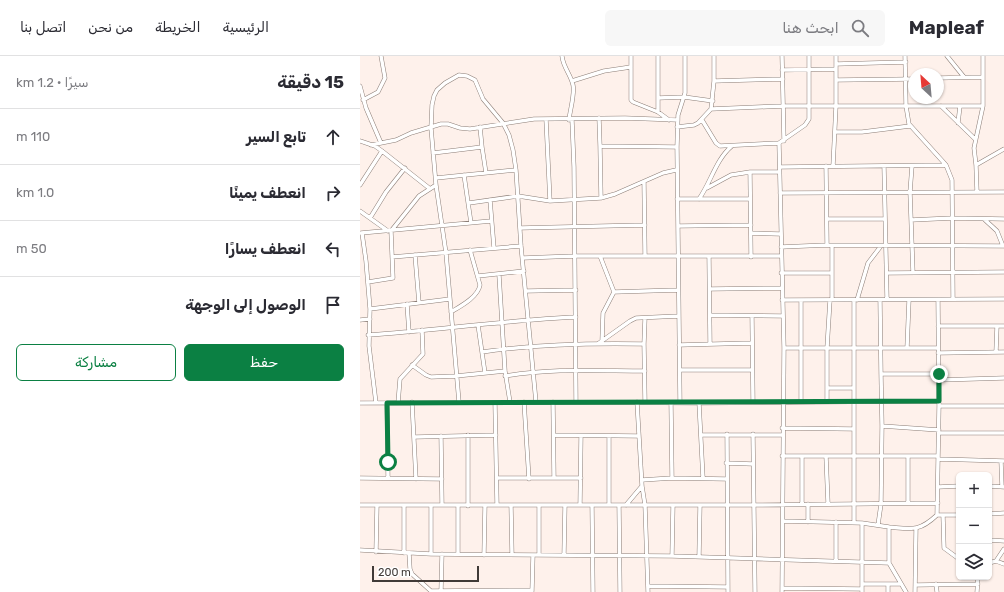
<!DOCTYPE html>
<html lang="ar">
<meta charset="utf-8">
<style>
body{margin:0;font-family:Rubik,Vazirmatn,sans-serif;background:#f7f7f7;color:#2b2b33;direction:rtl}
.controls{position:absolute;right:12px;bottom:12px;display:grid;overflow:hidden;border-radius:6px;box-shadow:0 1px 3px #0004}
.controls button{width:36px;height:36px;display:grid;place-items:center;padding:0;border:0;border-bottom:1px solid #e1e1e2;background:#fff;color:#2b2b33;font:20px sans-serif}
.compass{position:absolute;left:548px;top:12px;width:36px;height:36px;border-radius:50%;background:#fff;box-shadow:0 1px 3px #0004;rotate:334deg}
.scale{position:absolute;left:12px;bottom:10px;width:107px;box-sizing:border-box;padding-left:4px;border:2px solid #403a37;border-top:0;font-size:11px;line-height:14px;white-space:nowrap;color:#403a37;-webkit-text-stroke:3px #fff;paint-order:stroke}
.stop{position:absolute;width:12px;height:12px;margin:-9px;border:3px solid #0b8043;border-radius:50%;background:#fff}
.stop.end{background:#0b8043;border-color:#fff;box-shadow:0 1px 4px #0008}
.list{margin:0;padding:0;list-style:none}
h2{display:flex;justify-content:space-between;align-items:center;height:52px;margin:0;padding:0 16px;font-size:17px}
h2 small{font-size:13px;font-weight:400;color:#7c7c81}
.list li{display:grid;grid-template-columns:26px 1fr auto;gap:12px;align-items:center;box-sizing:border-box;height:56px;padding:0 16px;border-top:1px solid #e1e1e2}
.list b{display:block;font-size:15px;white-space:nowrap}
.list em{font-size:13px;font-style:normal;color:#7c7c81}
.actions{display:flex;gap:8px;padding:12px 16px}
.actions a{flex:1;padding:9px 0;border:1px solid #0b8043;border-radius:6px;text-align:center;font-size:14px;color:#0b8043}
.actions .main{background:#0b8043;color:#fff}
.icon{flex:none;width:22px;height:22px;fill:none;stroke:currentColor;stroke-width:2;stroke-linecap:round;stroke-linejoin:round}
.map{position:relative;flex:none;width:644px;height:536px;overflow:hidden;direction:ltr}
header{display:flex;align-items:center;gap:24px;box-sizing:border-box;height:56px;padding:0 20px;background:#fff;border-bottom:1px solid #e1e1e2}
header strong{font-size:19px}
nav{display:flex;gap:22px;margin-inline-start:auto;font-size:14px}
.search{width:280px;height:36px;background:#f7f7f7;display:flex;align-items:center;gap:10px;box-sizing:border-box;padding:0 14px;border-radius:6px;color:#7c7c81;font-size:15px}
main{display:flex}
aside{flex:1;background:#fff}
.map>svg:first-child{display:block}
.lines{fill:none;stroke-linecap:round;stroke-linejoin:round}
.street-casing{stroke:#8c7e77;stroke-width:4.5}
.street{stroke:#fff;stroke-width:3.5}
.route{stroke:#0b8043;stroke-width:5}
</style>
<header>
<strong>Mapleaf</strong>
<div class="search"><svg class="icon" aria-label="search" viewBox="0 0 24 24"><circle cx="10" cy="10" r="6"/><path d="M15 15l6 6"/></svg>ابحث هنا</div>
<nav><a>الرئيسية</a><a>الخريطة</a><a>من نحن</a><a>اتصل بنا</a></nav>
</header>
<main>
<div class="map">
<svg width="644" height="536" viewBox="0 0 644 536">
<rect width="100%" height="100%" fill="#fef1eb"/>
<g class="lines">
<defs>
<path id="street" d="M202 0C203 11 211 19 213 29 215 38 210 54 209 64
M271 0V44L273 46 298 56 309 64
M298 0V56
M422 0 424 85
M545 0 546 50 549 68 586 109 592 124 593 243
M587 0 604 21
M476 8 546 6
M422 14 476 13
M578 22 623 21
M476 24 554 23
M212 25 244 15 271 11
M354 25 423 23
M0 30 6 52 21 87
M298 42 324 41 353 45
M3 44 18 36 25 22 21 0
M581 50 615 83
M351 53 423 50H623
M239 62 240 90 317 91
M186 63 190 145
M212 64 214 111 216 346
M342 64 356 87 360 90 419 87 445 69 449 63V0
M598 67 600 50
M120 71 122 91
M317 71 334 69 338 67 351 53 354 25V0
M475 76H502L550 70
M0 85 15 90 22 95 69 132
M419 87 424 292 422 536
M11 89 36 84 51 77 81 68H88L100 72 110 73 174 63 265 62 318 64
M240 90 241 142
M73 97 122 91 126 117
M616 109 644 93
M466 110 467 189
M473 110 476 50V0
M524 110 527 243
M552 110 550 136 553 217
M420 111 586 109
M390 116 391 201
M104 119 111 167
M76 122 156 114
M284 126 285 199
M0 129 22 95
M347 132 371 119 390 116H419
M617 136 616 109 614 92 623 50V0
M420 137 644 136
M317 143H390
M339 143C351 126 356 103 372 90
M130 144 134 192
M109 147 158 140 190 145 241 142 255 138 303 117 316 114
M0 155 28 175
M10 162 26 136 45 112
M467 163H525
M624 163 637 175 643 190
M551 164 593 162 644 163
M318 170 391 169
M160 172 285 169
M1 177 131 165
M2 177 6 205 10 253 9 290 16 347
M391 177 420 178
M472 190V244
M421 191 467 189 644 190
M55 199 59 247
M240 200 254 236
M32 201 161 190
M349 201 350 287
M163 202 215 200H421
M421 217H472
M527 217 644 216
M139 219 145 315 150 346
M118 220 164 215
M8 226 33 222 31 175 59 140 76 129
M350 233 422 232
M167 235 216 234
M254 236 318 234
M422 244 644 243
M441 244V345
M494 244V467
M497 244 508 207 521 190
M520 244 521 318H579
M47 248 49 276
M10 253 90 243
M91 256C101 250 118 241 120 229L110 194
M350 259 423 260
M392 260 393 346
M0 264 10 263
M118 269 125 317
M578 270H644
M8 279C78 274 147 264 216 261
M242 285 243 257 254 236
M239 287 270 265 276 262 319 260
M284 288 285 346
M319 289 392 287
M424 292H578
M547 292 549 244
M122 296C176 288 230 287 284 288L285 262
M636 296 637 270
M578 297 644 296
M52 309 66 319 71 321 96 320 145 315
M320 314H392
M521 318 522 370 579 374
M145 320C191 312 239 315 285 315
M579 324 644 322
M468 332H494
M467 345V292L470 244
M52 346 56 423
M99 346 86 197 76 129 71 72 72 49 74 40 77 34 85 27 99 19 107 20 115 24 123 43 143 67 149 79 153 94 156 114 161 190 176 346
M164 346 169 423
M193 346 194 422
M277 346 282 430 285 449 288 536
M0 347 193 346 339 347 579 345
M27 347 28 422
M38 347 40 323 63 298 62 274
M135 347 137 449
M311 347 312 422
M320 347 317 91 318 59 325 37V0
M339 347 343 422
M579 350H644
M422 372 494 373
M579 377H644
M367 378 368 536
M393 378 395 536
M108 379V450
M194 379 278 380
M341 379H422
M81 380 82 449
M249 380V449
M55 381 136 379
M422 400H578
M442 400V448
M466 400 468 447
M548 400V447
M578 403 644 405
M641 405 642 431
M366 407 393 408
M0 422 82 423
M137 422H221
M282 424 312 422 366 423
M629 430 644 431
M578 431 599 430
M448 448V466
M0 449H394L578 447
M71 449V498
M151 449 152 499
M220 449 221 380
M232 449 233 536
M259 449 260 536
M266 449 282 430
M44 450V497
M98 450V498
M629 458 644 457
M577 459 579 350 578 244
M583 459 584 492 599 503
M423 465 502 467 529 471
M502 467V536
M518 469 521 448 522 370
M629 484 644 485
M0 494 71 498 312 500 529 507 546 536
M16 496 17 449
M49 497 50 513 52 518 72 536
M124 499 125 449
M179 499V449
M204 499 205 449
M312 500 313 449
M339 501 340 449
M476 505V466
M636 505 644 493
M529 507V471C552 473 559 476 577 459H599
M629 507 636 505 644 508
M502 528H540
M528 528V536
M576 528 577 536
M555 529 618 528
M288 530 368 531
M422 532 502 533
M71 535 172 534
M81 535 82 498
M172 535 173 499
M555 536 556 473
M617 536 618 521"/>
</defs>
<!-- street casing -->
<use href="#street" class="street-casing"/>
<!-- street -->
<use href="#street" class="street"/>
</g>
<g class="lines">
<!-- route -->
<path class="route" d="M28 406 27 347 579 345V318"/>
</g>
</svg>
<div class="controls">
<button>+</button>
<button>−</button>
<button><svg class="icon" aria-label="layers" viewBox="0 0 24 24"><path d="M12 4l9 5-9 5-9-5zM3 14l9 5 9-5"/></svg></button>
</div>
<svg class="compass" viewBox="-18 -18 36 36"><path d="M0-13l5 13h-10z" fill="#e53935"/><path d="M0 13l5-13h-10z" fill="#7c7c81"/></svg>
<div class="scale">200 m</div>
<div class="stop" style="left:28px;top:406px"></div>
<div class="stop end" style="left:579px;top:318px"></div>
</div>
<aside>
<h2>15 دقيقة<small>سيرًا · 1.2 km</small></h2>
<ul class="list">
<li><svg class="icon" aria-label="ahead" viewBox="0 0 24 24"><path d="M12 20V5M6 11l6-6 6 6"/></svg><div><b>تابع السير</b></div><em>110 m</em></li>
<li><svg class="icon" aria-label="right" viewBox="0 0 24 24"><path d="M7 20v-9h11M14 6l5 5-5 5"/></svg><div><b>انعطف يمينًا</b></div><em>1.0 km</em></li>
<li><svg class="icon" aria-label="left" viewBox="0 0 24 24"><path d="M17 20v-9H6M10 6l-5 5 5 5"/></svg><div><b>انعطف يسارًا</b></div><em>50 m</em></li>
<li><svg class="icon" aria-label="arrive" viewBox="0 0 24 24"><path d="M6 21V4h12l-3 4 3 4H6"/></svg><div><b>الوصول إلى الوجهة</b></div></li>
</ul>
<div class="actions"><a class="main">حفظ</a><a>مشاركة</a></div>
</aside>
</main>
